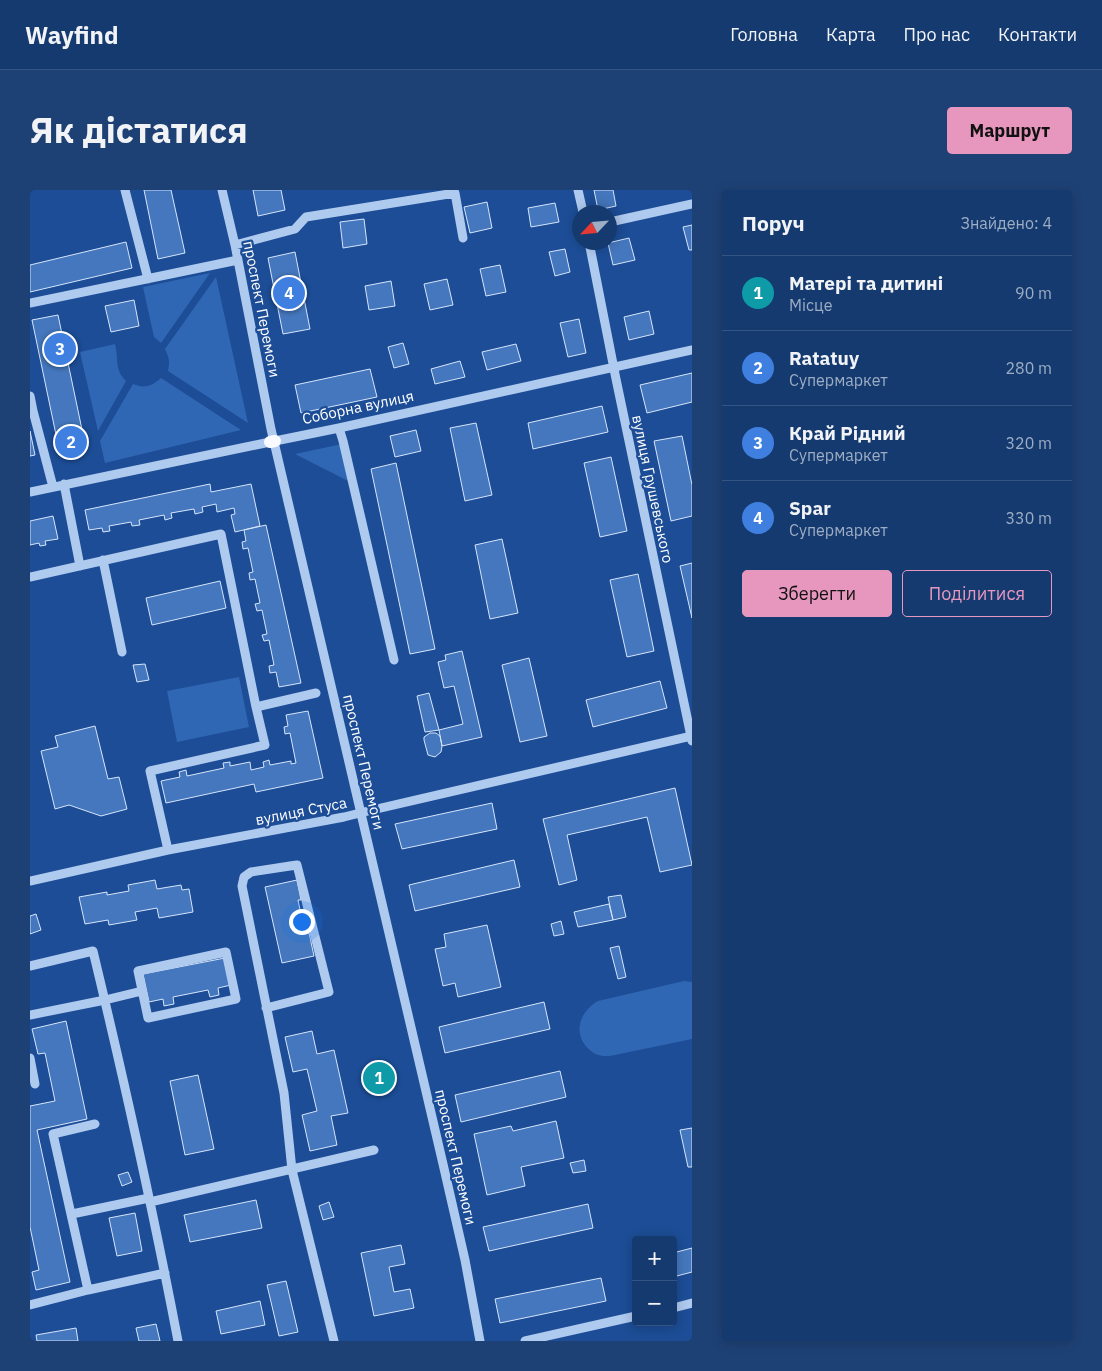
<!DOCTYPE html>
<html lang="uk">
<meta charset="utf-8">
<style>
body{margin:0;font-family:"IBM Plex Sans",sans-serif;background:#1e4175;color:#f1f3f6}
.controls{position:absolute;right:15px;bottom:15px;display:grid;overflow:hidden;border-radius:5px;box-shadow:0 2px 12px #0003}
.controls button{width:45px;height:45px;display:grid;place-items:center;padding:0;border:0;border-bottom:1px solid #345483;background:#153a70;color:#f1f3f6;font:25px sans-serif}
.compass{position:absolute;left:542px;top:15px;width:45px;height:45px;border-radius:50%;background:#153a70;box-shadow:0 2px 12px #0003;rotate:244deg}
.you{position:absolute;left:271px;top:731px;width:18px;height:18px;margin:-12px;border:4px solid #fff;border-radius:50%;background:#1a73e8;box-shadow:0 0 0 8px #1a73e833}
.badge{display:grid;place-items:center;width:32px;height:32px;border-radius:50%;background:#e797bd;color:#fff;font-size:16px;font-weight:700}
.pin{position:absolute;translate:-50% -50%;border:2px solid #fff;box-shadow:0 1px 5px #0006}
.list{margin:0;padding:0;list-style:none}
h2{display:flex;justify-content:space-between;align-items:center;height:65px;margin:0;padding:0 20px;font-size:21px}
h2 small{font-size:16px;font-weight:400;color:#9dadc3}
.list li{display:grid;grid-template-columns:32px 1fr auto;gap:15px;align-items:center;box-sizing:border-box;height:75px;padding:0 20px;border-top:1px solid #345483}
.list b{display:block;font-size:19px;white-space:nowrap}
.list p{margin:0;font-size:16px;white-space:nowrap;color:#9dadc3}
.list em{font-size:16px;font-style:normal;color:#9dadc3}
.actions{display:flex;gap:10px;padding:15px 20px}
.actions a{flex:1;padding:11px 0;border:1px solid #e797bd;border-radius:5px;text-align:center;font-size:18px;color:#e797bd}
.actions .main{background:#e797bd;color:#111}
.map{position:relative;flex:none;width:662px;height:1151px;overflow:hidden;border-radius:5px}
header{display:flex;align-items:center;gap:30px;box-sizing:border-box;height:70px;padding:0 25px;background:#153a70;border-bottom:1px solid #345483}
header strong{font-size:24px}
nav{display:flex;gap:28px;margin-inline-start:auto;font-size:18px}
.intro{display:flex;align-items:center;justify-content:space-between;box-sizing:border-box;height:120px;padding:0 30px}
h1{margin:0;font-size:35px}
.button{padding:12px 22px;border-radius:5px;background:#e797bd;color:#111;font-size:18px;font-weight:700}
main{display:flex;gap:30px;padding:0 30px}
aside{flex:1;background:#153a70;border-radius:5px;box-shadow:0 2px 12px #0003}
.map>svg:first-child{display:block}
.green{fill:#3067b4}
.building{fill:#4477bd;stroke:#d6e5fb}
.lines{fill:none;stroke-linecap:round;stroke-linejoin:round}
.minor{stroke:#afcaef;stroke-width:9}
.major{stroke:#f8faff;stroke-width:12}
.labels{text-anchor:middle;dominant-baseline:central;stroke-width:4.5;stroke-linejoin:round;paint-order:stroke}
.street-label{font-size:15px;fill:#fff;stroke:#1c4d96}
</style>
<header>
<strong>Wayfind</strong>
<nav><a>Головна</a><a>Карта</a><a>Про нас</a><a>Контакти</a></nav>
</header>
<div class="intro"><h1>Як дістатися</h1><a class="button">Маршрут</a></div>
<main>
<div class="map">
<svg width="662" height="1151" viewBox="0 0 662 1151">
<rect width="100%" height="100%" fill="#1c4d96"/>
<!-- green -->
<path class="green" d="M180 83 131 153 124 147 113 97Z
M186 87 218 233 138 181C140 172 139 167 135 159Z
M85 154C89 170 84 179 96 191L68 241 50 162Z
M131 188 211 240 75 273 70 251 103 194C115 199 122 196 131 188Z
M312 254 320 292 265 264Z
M209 487 219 537 147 552 137 501Z
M654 791 662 792V849L580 866C576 866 571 866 568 865 563 863 558 859 555 855 543 839 552 820 568 811Z"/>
<!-- building -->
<path class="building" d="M114 0H141L155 63 128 69Z
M223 0H251L255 20 228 26Z
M564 0H583L586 16 568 20Z
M457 12 462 38 440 43 434 17Z
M525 13 529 32 501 37 498 18Z
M334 29 337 54 313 58 310 32Z
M662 35V60H659L653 37Z
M599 48 605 70 583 75 578 53Z
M96 52 102 78 0 102V75Z
M535 59 540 82 525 86 519 62Z
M265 62 280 139 253 144 238 68Z
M470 75 476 102 456 106 450 79Z
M417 89 423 115 400 120 394 94Z
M361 91 365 116 339 120 335 96Z
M104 110 109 136 81 142 75 116Z
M619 121 624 144 599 150 594 127Z
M28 125 55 254 29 259 2 130Z
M549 129 556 163 538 167 530 133Z
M373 153 379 174 364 178 358 157Z
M486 154 491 171 457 180 452 162Z
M430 171 435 187 405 194 401 179Z
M340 179 347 207 271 223 265 195Z
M662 183V212L617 223 610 195Z
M572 216 578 242 503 259 498 233Z
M446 233 462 305 435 311 420 238Z
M386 240 391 261 365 267 360 246Z
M0 241 5 265 0 266Z
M652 246 662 295V326L641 331 624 251Z
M581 267 597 341 570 347 554 273Z
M366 273 405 459 380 464 341 279Z
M180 294 181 302 221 294 230 336 205 342 201 325 205 324 204 318 187 322 186 314 172 317 173 322 165 324 164 319 141 323 142 328 135 330 134 325 109 330 110 335 102 336 101 332 79 336 80 341 73 342 72 338 59 340 55 320Z
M23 326 28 349 15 351 16 355 10 356 9 353 0 355V331Z
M236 335 271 493 249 497 246 482 240 483 239 476 244 475 239 450 234 451 232 445 237 444 232 420 227 421 225 414 230 413 225 389 220 390 219 383 223 382 218 358 213 359 212 352 216 351 214 340Z
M472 349 488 423 460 429 445 355Z
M662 373V428L650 376Z
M608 384 624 461 597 467 580 390Z
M190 391 196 418 122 435 116 408Z
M432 461 452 547 412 556 409 540 433 534 424 496 414 498 408 472 416 470 415 465Z
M499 468 517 546 490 552 472 475Z
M115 474 119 490 107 492 103 475Z
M630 491 637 518 563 537 556 510Z
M399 503 409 540 395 542 387 506Z
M278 521 293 588 226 602 224 594 136 613 131 591 150 587 149 582 156 580 157 586 194 578 193 573 200 572V576L220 572 221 580 234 577 233 572 239 570 240 575 261 571V574L266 573 260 543 255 544 254 537 258 536 256 525Z
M65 536 78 589 89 587 97 619 71 626 39 615 25 619 11 561 28 557 25 546Z
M400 543H406L410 546 412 556 411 562 405 567 398 565 394 550V547Z
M645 598 662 675 630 682 617 627 537 645 547 690 529 695 513 629Z
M462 613 467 639 372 659 365 634Z
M484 670 490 697 385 721 379 695Z
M125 690 127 699 151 695 152 700 159 699 163 722 129 728 127 718 105 722 107 730 79 735 78 730 55 734 49 707 77 702V705L99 701 98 695Z
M267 690 271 710H268L275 744 279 743 284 766 252 773 235 697Z
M591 705 596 727 583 730 578 707Z
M579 714 583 730 548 737 544 722Z
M6 724 11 740 0 744V726Z
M531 731 534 744 524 746 521 734Z
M457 735 471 797 428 807 425 793 413 796 405 759 416 757 414 744Z
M589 756 596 787 588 789 580 758Z
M195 768 201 795 188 798 189 805 180 807 178 800 143 807 144 814 134 816 133 809 119 812 113 784Z
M514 812 520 839 415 863 409 837Z
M36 831 57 929 7 940 40 1092 6 1100 2 1082 9 1080 0 1037V916L25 911 15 863 8 864 2 839Z
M282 841 287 864 304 860 318 923 301 926 307 955 280 961 272 925 287 921 277 879 263 882 255 847Z
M530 881 536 907 431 932 425 905Z
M168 885 184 959 155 965 140 891Z
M526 931 534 968 491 977 495 996 457 1005 444 944 481 936 483 941Z
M662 938V977H658L650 940Z
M554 970 556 981 543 983 540 973Z
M98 982 102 992 92 996 88 985Z
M226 1010 232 1038 160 1052 154 1025Z
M299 1012 304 1027 293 1030 289 1016Z
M558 1014 563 1038 459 1061 453 1037Z
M105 1023 112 1061 87 1066 79 1028Z
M371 1055 375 1074 359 1077 364 1102 380 1099 384 1118 344 1126 331 1063Z
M662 1058V1082L643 1087V1063Z
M571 1088 576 1111 470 1133 465 1109Z
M256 1091 268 1142 249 1146 237 1095Z
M230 1111 235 1135 191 1144 186 1121Z
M126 1134 130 1151H109L106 1138Z
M46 1138 48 1151H7L6 1145Z"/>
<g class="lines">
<!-- minor -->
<path class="minor" d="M95 0 118 89
M192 0 205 55 241 239 413 974 435 1070 450 1151
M548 0 553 22
M580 32 662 14
M559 52 586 189 662 551
M205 55 265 39 276 27 425 3 433 48
M0 113 208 70
M0 206 3 221
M0 222 3 221 23 297
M309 238 313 251 364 470
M245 251 309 238 662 160
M34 294 50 376
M0 302 240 252
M73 370 92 462
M0 387 191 344 226 517 286 503
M138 660 120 581 235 555 226 517
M0 691 138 660 314 627 338 621 662 546
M196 762 206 809 118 828 108 781Z
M0 776 63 761C94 890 123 1020 148 1151
M236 818 299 802 267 675 260 676 221 682 214 687 212 696 254 903 262 980 304 1151
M0 825 75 810 112 801
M0 868 5 894
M65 934 23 944 58 1100 135 1083
M120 1012 344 960
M42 1024 119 1008
M0 1115 58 1100
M643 1118 662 1113
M495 1151 606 1126"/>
<!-- major -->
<path class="major" d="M240 252 245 251"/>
</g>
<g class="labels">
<!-- street labels -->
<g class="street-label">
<text transform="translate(232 119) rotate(79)">проспект Перемоги</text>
<text transform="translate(328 217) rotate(-12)">Соборна вулиця</text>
<text transform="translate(623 299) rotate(78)">вулиця Грушевського</text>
<text transform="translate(334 572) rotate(77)">проспект Перемоги</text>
<text transform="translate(271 621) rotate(-11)">вулиця Стуса</text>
<text transform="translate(426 967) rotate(77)">проспект Перемоги</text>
</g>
</g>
</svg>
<div class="controls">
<button>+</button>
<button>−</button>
</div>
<svg class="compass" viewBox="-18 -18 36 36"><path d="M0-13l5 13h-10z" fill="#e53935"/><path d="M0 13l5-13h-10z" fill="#9dadc3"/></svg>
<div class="you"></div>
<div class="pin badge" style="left:349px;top:888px;background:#0f9aa8">1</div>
<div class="pin badge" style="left:41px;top:252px;background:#3f7fe0">2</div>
<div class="pin badge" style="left:30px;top:159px;background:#3f7fe0">3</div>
<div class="pin badge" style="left:259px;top:103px;background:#3f7fe0">4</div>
</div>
<aside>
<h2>Поруч<small>Знайдено: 4</small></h2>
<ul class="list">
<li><span class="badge" style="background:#0f9aa8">1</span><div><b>Матері та дитині</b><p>Місце</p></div><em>90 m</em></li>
<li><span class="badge" style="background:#3f7fe0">2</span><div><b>Ratatuy</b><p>Супермаркет</p></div><em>280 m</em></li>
<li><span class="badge" style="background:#3f7fe0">3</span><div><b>Край Рідний</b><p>Супермаркет</p></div><em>320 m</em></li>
<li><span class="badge" style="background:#3f7fe0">4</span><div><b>Spar</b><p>Супермаркет</p></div><em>330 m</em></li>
</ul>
<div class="actions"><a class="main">Зберегти</a><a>Поділитися</a></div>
</aside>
</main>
